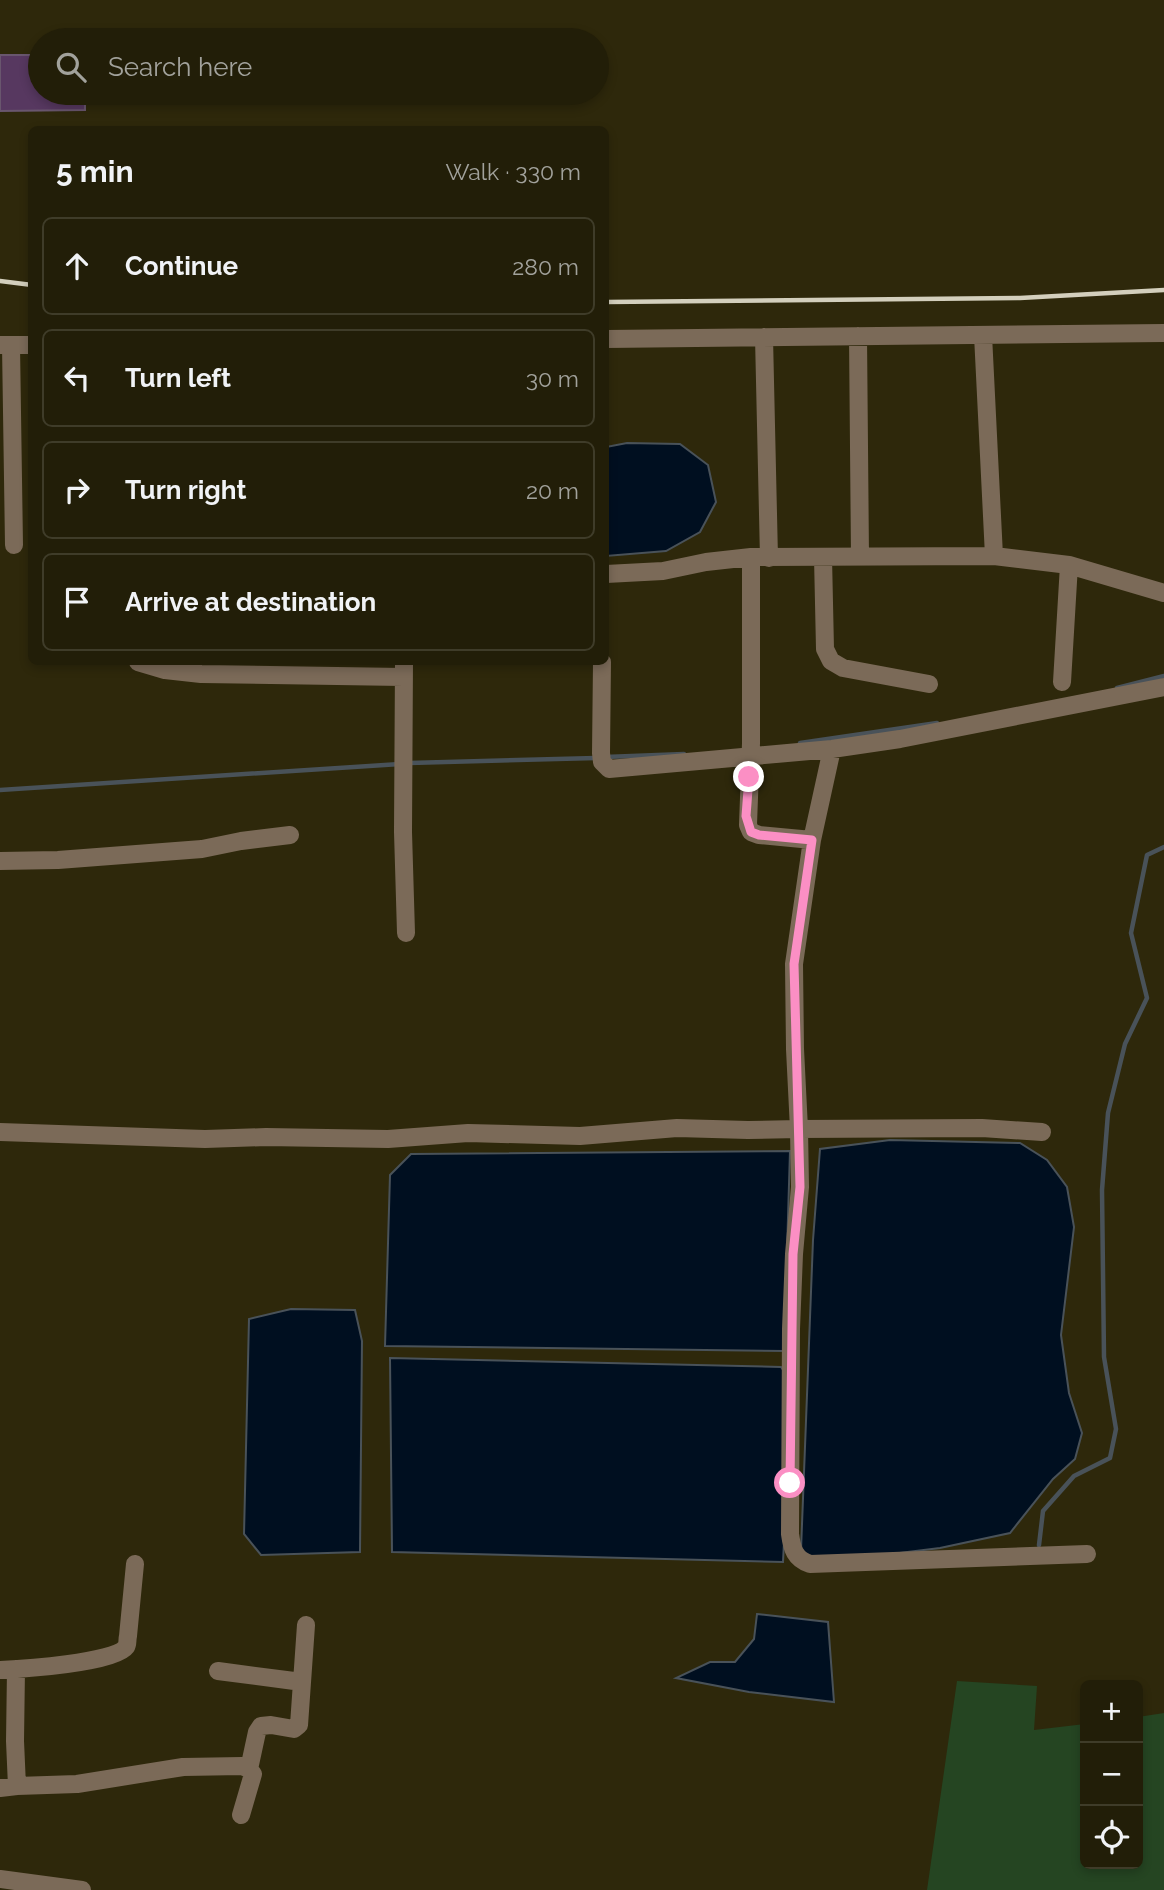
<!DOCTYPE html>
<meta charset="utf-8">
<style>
body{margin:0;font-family:Raleway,sans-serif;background:#2e2b16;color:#f1f3f6}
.controls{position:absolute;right:21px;bottom:21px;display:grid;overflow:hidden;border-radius:10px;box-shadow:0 4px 10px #0003}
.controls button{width:63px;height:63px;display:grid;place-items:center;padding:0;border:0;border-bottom:2px solid #3f3c29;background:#221e08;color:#f1f3f6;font:35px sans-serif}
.stop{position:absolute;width:21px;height:21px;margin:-16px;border:5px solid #fb8fc4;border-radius:50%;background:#fff}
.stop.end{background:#fb8fc4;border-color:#fff;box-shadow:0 2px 7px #0008}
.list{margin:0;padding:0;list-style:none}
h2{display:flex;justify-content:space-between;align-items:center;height:91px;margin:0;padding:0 28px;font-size:30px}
h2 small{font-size:23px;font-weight:400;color:#a2a29c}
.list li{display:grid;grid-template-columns:46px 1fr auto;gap:21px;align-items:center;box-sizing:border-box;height:98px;margin:0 14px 14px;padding:0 14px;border:2px solid #3f3c29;border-radius:10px}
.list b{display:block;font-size:26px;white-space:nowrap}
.list em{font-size:23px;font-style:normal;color:#a2a29c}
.icon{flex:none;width:38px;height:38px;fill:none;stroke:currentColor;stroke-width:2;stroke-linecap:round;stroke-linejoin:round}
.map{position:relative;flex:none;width:1164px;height:1890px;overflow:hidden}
.search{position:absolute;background:#221e08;box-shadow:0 4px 10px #0003;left:28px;top:28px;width:581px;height:77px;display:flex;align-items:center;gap:18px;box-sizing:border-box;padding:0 24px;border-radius:38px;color:#a2a29c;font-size:26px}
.panel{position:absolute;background:#221e08;box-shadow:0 4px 10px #0003;left:28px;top:126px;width:581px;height:539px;border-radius:10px}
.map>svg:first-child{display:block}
.green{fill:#254522}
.water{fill:#000f20;stroke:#495259;stroke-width:2}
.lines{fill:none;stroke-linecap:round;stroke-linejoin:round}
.stream{stroke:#495259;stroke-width:4.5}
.building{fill:#573860;stroke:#69566e;stroke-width:2}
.minor{stroke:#7b6a58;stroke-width:18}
.rail{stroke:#d3cfbd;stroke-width:4.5}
.route{stroke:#fb8fc4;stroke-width:9}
</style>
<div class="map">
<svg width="1164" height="1890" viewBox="0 0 1164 1890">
<rect width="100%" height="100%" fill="#2e280b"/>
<!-- green -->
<path class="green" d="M957 1681 1037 1686 1034 1730 1085 1724V1864H1138V1717L1164 1713V1890H927Z"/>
<!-- water -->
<path class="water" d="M627 443 680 444 708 465 716 502 700 532 666 551 606 556V447Z
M890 1140 1020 1143 1047 1160 1067 1187 1074 1227 1061 1335 1069 1393 1082 1433 1075 1459 1053 1479 1010 1533 940 1548 818 1563 801 1550 813 1240 820 1149Z
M790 1151 784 1351 385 1346 390 1175 411 1154Z
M291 1309 355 1310 362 1341 360 1552 261 1555 244 1534 249 1319Z
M390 1358 781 1367 792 1383 783 1562 392 1552Z
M757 1614 828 1622 834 1702 749 1692 676 1678 710 1662H735L754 1639Z"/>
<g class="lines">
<!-- stream -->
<path class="stream" d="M1117 688 1164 676
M800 743 937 723
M605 757 684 754
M409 763 596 758
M0 790 400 764
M1039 1545 1043 1511 1074 1476 1110 1458 1116 1429 1104 1357 1102 1190 1108 1113 1125 1044 1147 998 1131 933 1147 855 1164 847"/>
</g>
<!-- building -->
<path class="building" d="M0 55H40V93H85V110L0 111Z"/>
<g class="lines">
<!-- minor -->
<path class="minor" d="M983 335 994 556
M858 336 860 557
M764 337 769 558
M606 339 1164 333
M0 345H32
M11 345 14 545
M751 557V743L748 825 751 832 759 835 812 840
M823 557 825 649 831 661 843 668 929 684
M606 574 663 571 706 562 751 557 994 556 1069 565 1164 593
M138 662 165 670 201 674 403 677
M404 662 403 832 406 933
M602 662 601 753 602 762 609 769 832 749 900 739 1164 687
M1062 682 1069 565
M832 749 812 840 794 964 795 1049 799 1129 982 1128 1042 1132
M0 861 58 860 202 849 241 841 290 835
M0 1132 205 1139 266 1137 388 1139 468 1133 580 1136 677 1128 748 1130 799 1129 800 1187 794 1254 791 1329 790 1534C792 1549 795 1559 810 1564L1087 1554
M16 1669 15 1741 17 1786
M0 1670C21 1669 115 1663 126 1647 128 1644 127 1640 128 1636L135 1564
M218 1671 302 1682
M249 1769 257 1732 261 1726 271 1725 294 1729 299 1725 306 1625
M0 1788 17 1786 77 1784 183 1767 242 1766 249 1769 253 1774 241 1815
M0 1879 82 1890"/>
<!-- rail -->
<path class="rail" d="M0 281 32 285
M606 302 1020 298 1164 290"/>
</g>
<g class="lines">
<!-- route -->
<path class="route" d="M749 777 746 816 751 832 759 835 812 840 794 964 800 1187 793 1254 790 1483"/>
</g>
</svg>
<div class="controls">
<button>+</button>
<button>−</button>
<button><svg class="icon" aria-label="locate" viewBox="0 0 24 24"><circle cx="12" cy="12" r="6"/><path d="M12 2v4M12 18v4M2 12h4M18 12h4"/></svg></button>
</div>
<div class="stop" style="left:790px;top:1483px"></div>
<div class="stop end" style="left:749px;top:777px"></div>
<div class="search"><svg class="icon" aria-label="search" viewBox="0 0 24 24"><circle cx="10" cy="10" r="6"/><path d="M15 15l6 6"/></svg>Search here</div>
<section class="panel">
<h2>5 min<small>Walk · 330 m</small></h2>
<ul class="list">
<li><svg class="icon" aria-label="ahead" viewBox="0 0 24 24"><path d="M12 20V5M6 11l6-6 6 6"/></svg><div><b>Continue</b></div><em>280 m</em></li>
<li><svg class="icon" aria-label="left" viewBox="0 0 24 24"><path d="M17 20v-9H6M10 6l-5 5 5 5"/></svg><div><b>Turn left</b></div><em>30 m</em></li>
<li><svg class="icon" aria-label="right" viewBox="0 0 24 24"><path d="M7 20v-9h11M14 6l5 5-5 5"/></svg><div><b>Turn right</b></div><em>20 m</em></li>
<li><svg class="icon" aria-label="arrive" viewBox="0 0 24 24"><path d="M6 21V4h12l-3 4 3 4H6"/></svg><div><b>Arrive at destination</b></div></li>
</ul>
</section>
</div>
